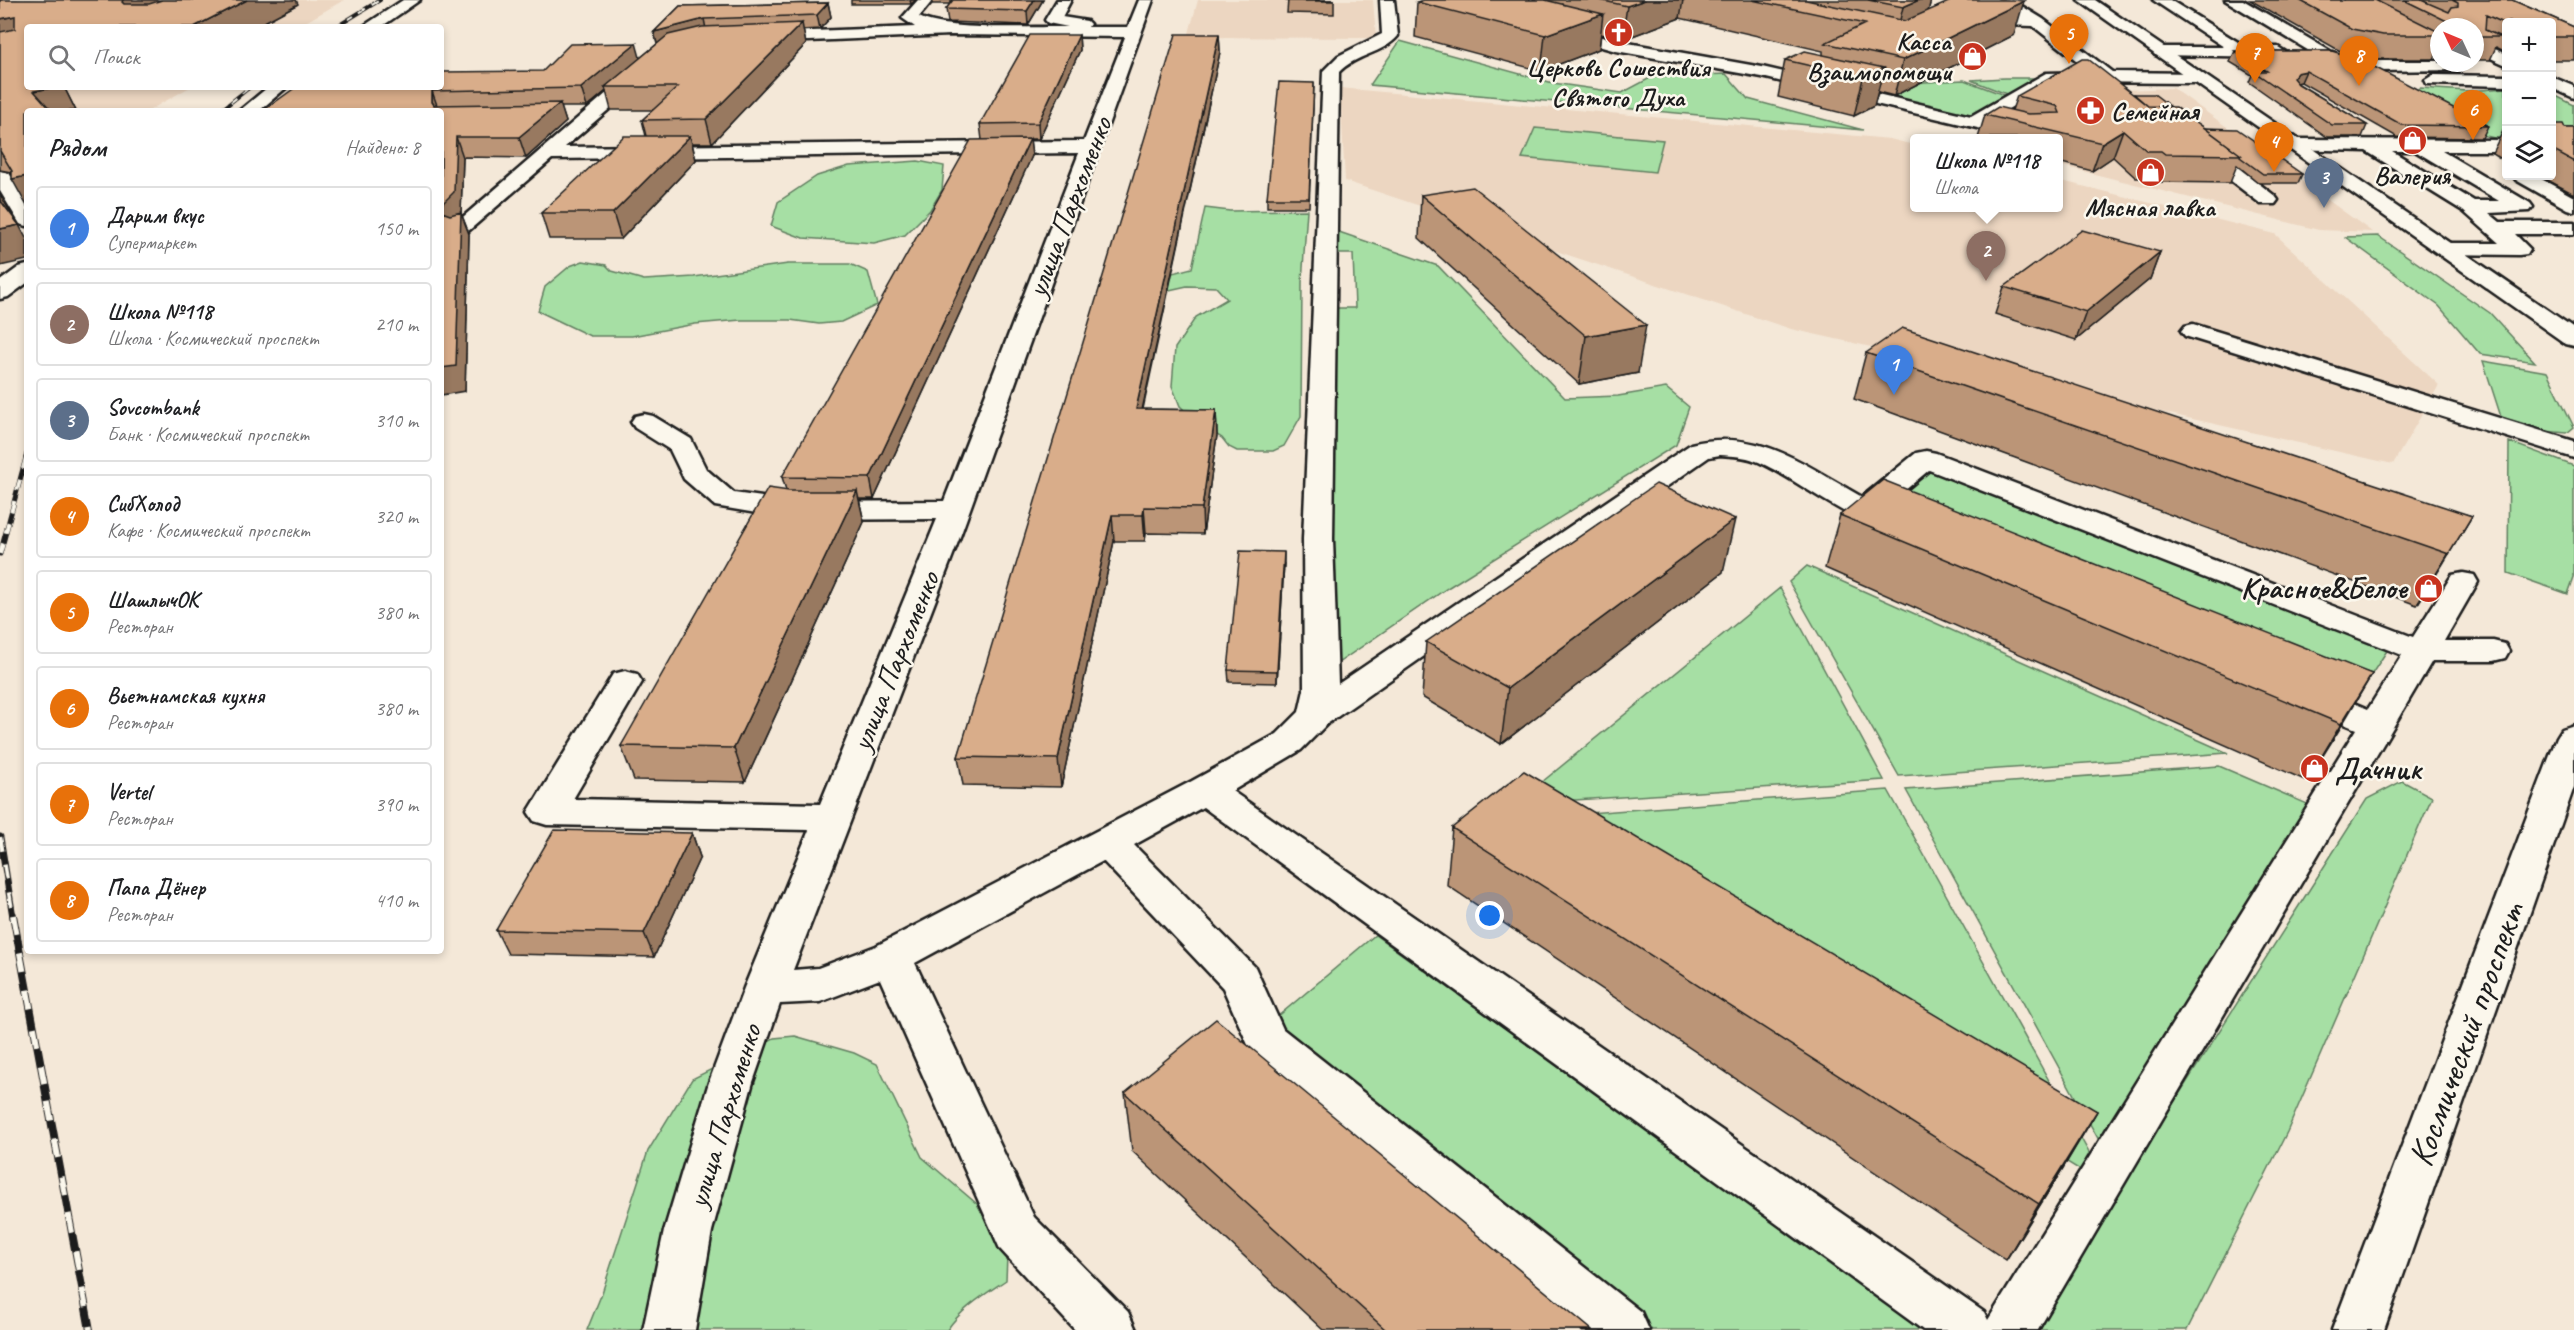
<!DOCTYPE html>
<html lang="ru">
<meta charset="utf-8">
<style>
body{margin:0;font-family:Caveat,sans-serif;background:#f2f2f2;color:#202124}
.controls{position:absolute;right:18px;top:18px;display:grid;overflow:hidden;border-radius:6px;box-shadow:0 3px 9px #0003}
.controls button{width:54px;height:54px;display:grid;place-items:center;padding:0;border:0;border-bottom:2px solid #e0e0e0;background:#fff;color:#202124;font:30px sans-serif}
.compass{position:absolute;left:2430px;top:18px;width:54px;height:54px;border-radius:50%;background:#fff;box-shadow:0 3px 9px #0003;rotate:314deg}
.you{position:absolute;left:1490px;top:916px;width:21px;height:21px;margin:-15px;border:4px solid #fff;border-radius:50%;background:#1a73e8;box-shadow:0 0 0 9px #1a73e833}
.badge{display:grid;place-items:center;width:39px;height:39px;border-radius:50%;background:#c8321e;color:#fff;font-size:20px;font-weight:700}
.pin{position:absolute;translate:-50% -50px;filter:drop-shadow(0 2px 3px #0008)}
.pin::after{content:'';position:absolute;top:32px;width:21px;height:18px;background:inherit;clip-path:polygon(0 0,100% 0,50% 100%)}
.popup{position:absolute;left:1910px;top:134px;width:153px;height:78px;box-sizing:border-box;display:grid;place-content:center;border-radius:6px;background:#fff;filter:drop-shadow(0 2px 4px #0005);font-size:20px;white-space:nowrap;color:#757577}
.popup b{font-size:22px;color:#202124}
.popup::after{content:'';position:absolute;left:50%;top:100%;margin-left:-12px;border:12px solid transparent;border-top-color:#fff}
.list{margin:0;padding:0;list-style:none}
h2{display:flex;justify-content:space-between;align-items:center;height:78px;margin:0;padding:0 24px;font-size:26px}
h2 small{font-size:20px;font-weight:400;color:#757577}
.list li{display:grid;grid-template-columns:39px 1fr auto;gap:18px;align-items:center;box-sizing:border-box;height:84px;margin:0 12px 12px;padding:0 12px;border:2px solid #e0e0e0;border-radius:6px}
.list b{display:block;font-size:22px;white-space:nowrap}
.list p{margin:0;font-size:20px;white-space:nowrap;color:#757577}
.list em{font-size:20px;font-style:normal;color:#757577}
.icon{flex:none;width:33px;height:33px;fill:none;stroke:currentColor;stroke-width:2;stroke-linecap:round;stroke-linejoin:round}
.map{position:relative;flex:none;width:2574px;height:1330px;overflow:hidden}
.search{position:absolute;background:#fff;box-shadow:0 3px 9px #0003;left:24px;top:24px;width:420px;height:66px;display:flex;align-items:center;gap:15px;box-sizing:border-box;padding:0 21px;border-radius:6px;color:#757577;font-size:22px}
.panel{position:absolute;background:#fff;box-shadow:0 3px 9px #0003;left:24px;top:108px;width:420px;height:846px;border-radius:6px}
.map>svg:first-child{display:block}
.built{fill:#ecd6c1}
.green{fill:#a6dfa4;stroke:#617e60;stroke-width:1.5}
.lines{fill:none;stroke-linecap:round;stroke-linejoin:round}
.minor-casing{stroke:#1c1c1c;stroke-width:5}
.major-casing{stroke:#1c1c1c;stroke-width:5}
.minor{fill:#fbf7ec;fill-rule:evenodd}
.major{fill:#fbf7ec;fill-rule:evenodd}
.rail-far3-casing{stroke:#1c1c1c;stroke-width:4}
.rail-far2-casing{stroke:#1c1c1c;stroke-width:5}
.rail-far1-casing{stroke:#1c1c1c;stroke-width:7}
.rail-casing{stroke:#1c1c1c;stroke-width:8}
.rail-far3{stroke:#fbf7ec;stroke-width:2;stroke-dasharray:7;stroke-linecap:butt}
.rail-far2{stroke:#fbf7ec;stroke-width:4;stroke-dasharray:11;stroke-linecap:butt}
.rail-far1{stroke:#fbf7ec;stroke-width:4.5;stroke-dasharray:14;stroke-linecap:butt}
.rail{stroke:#fbf7ec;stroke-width:6;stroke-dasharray:19;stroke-linecap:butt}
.wall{fill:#bb9577;stroke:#1c1c1c;stroke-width:1.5}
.shaded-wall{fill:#987961;stroke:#1c1c1c;stroke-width:1.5}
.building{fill:#d9ad8a;stroke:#1c1c1c;stroke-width:1.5}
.labels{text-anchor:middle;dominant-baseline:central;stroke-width:5;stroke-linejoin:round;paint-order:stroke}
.far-poi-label{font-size:26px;font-weight:bold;fill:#1c1c1c;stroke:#fbf7ec}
.street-label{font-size:30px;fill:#1c1c1c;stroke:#fbf7ec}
.poi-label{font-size:30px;font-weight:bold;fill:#1c1c1c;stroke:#fbf7ec;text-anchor:end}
.near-street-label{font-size:36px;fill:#1c1c1c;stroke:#fbf7ec}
</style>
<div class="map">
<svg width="2574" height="1330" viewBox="0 0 2574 1330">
<rect width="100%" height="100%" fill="#f4e8d8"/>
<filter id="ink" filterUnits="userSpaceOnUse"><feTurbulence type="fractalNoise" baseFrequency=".0167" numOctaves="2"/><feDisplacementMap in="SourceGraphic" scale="12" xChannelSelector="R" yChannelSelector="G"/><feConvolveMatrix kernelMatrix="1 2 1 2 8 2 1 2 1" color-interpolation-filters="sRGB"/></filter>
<g filter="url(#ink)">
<!-- built -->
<path class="built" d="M0 0H344L297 27H27V87H190L148 111H27Z
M1198 0H1373L1376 38 1188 37Z
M1340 88 1890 139 1914 145V208H2058V180L2275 234 2439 385 2393 464 1791 329 1345 181Z
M2173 88 2372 232 2319 230 2058 165V138H2049L2124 90Z"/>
<!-- green -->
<path class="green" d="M1400 41 1553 83 1622 93 1652 77 1726 74 1748 99 1863 130 1370 85Z
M2004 78H2050L2014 97 1971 80Z
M1964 80 2012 98 1969 119 1829 87Z
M2420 88 2468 91 2506 88V141L2478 134 2414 92Z
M2552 94 2574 105V142H2552Z
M1535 128 1663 140 1655 172 1522 158Z
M918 161 944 166 942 190 930 210 905 235 874 243 803 238 771 226 778 202 817 176 849 166Z
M1205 208 1230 211 1307 210 1302 282 1301 416 1284 446 1273 451H1237L1229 447 1222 438 1198 423 1180 406 1172 386 1175 348 1196 317 1227 299 1216 287 1187 286 1156 293 1161 276 1192 268Z
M1339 232 1438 266 1565 398 1618 396 1666 388 1689 407 1676 445 1449 587 1332 667 1330 308H1355L1353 254H1330V233Z
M2378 236 2490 313 2535 362 2480 354 2439 306 2345 237Z
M583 261 606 265 612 271 644 280 694 277 788 264H850L868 272 877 305 841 322 819 324 790 320H741L695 324 632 336H590L538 311 545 287 570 266Z
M2483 361 2547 372 2574 427 2567 433 2544 431 2502 420Z
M2509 442 2574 466V577L2568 594 2508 573Z
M1929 467 2390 646 2353 703 1879 507Z
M1807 566 2228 753 1899 776 1789 582Z
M1780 588 1884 780 1515 804Z
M2219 766 2319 809 2106 1153 1906 790Z
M2402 781 2432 797 2287 1132 2187 1330H2029L2367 799Z
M1888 790 2093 1160 2085 1173 1510 819Z
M1375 935 1925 1330H1652L1270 1023Z
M795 1036 854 1053 877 1064 922 1157 977 1204 1007 1256 1006 1280C984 1295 962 1308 947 1330H587L602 1293 648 1151 692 1079 774 1038Z"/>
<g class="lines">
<defs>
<path id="minor" d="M403 0H420L381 27H362Z
M918 0H933L919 17C948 32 1032 26 1068 27L1048 23 1045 20 1057 0H1071L1062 17 1087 21 1090 24 1088 27H1128L1139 0H1153L961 534 793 970 818 968 876 946 1192 781 1277 734 1299 712 1304 690 1303 539 1323 71 1338 56 1382 34 1380 0H1394L1398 36C1384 53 1355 55 1339 72L1333 539 1338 684 1691 444C1759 427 1806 466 1862 497L1916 453 1926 451 1936 453 2413 637 2452 575 2463 573 2474 575 2478 582 2444 641H2493L2505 644 2509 651 2505 658 2493 661H2432L2038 1330H1923L1203 807 1134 845 1255 967 1283 1029 1641 1312 1649 1330H1583L1252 1054 1223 988 1103 861 915 963 1034 1217 1128 1312 1136 1330H1075L1000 1249 880 979 820 1002 780 1004 753 1082 712 1231 695 1330H643L664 1231 709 1082 744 988 809 830 547 825 534 821 528 812 613 674 625 671 637 674 642 682 573 799 820 804 937 519 797 520 715 506 684 479 670 450 635 428 631 422 635 416 644 414 653 416 691 439 706 469 734 493 797 502 944 501 1079 153 552 159 466 233 459 235 452 233 449 229 637 67 643 66 651 71 649 75 565 147 1084 141 1125 37 951 35 761 43 753 38 761 33 915 27 902 18ZM1720 455C1733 456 1744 456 1756 461 1794 475 1866 538 1904 528L1909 522 1904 516 1884 508 1929 470 2402 655 2368 709 2318 688 2306 685 2294 688 2289 696 2294 704 2356 729 1988 1320 1984 1312 1232 791 1301 750 1327 724 1709 457Z
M2153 0H2170L2246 47H2278L2286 52 2278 57 2155 55 2153 52 2161 47H2224Z
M2225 0H2243L2330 51 2346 57 2374 61H2439V63H2467L2468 65 2460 70 2374 71 2336 64 2316 55Z
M2020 5 2043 19 2112 72 2198 73 2206 78 2198 83 2055 82 1989 120 2048 134 2050 138H2020L1762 77 1616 51 1552 33 1549 30 1557 25 1617 41 1762 67 1971 116 2046 73 2091 72 2033 26 1974 24 1966 19 1974 14 2020 17 2013 9Z
M2475 40 2506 54V65L2475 51Z
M2433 75 2506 76V86L2427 84 2425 80Z
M2552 77 2574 86V98L2552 88Z
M268 87H287L259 111H239Z
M2295 139 2506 140V151H2442L2530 203 2533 207 2530 211 2489 213 2500 222H2574V234H2515L2530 249 2527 254 2519 255 2439 254 2436 249 2439 244 2447 243H2499L2463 211 2366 151 2288 149 2286 145 2288 141ZM2392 151H2415L2499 201H2474Z
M2198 140 2205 142 2275 196 2278 200 2275 204H2261L2191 150 2189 146 2191 142Z
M0 171 9 173 27 203V226L20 224 0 191Z
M2513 176H2536L2574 197V211L2567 209 2516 180Z
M27 265V283L8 297 0 299V281L19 267Z
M2193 324 2574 441V458L2185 336 2181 331 2185 326Z"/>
<path id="major" d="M2078 0H2095L2574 328V346L2566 344Z
M2574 725V787L2384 1330H2332L2557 737 2562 729Z"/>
</defs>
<!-- minor casing -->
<use href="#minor" class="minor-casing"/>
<!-- major casing -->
<use href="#major" class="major-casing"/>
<!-- minor -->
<use href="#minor" class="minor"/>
<!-- major -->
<use href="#major" class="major"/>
<defs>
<path id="rail-far3" d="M336 27 380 0
M220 111 250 87"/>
<path id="rail-far2" d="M0 554 27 454"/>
<path id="rail-far1" d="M0 837 13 917"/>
<path id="rail" d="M13 915 90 1330"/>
</defs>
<!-- rail-far3 casing -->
<use href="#rail-far3" class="rail-far3-casing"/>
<!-- rail-far2 casing -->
<use href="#rail-far2" class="rail-far2-casing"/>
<!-- rail-far1 casing -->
<use href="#rail-far1" class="rail-far1-casing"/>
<!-- rail casing -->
<use href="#rail" class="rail-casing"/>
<!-- rail-far3 -->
<use href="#rail-far3" class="rail-far3"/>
<!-- rail-far2 -->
<use href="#rail-far2" class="rail-far2"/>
<!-- rail-far1 -->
<use href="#rail-far1" class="rail-far1"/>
<!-- rail -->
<use href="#rail" class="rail"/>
</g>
<!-- wall -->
<path class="wall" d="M0 0 298 4 255 27H27V87H64L76 111H27L12 173 11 172 0 170Z
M851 0H916L911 4H851Z
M932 0H1043L1028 25 948 22 946 9 950 4H932Z
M1288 0H1334V14L1287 13Z
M1424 0H1931L1928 11 2014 35 1894 96 1878 92 1874 106 1854 116 1778 97 1785 60 1823 55V51L1680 18 1622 40 1601 34 1599 49 1541 71 1415 37 1417 2Z
M2250 0H2512L2574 27V60H2552V22H2506V52L2496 47 2490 60H2475V27H2439V48L2434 59H2372L2342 52Z
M828 3 831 17 820 29 803 30 806 44 712 143H692L696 160 621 239H549L541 213 646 136 642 120 653 110H611L606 91 587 107H561L566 122 526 158 463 157 461 213 469 234 465 391 263 111 640 58 657 44 654 32 680 6Z
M1219 34 1220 52 1143 409 1216 410 1217 435 1203 534 1146 533 1145 541H1114L1061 787 963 785 958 757Z
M1079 35 1080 50 1039 139H1030L1032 156 874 499H859L864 522 745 782 634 780 621 746 786 490 782 477 982 140 980 124Z
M2235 51H2332L2488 126 2482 138 2397 137 2301 82 2297 83 2367 125 2362 137H2327L2249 82 2252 75 2230 62Z
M1314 83 1309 207H1267V198Z
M2134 94 2171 107 2205 128 2302 174 2298 183H2259L2237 165 2230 183 2154 182 2150 178H2136L2113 157 2092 171 2058 162V138H1978L1985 115 2012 110 2017 96Z
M2552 124 2565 128H2574V194L2540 176H2552Z
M2504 129H2506V162L2492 153Z
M1421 195 1638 373 1579 384 1419 238Z
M2160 252 2150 279 2076 340 1995 314 2004 287Z
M1866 353 2472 516 2417 605 1854 399Z
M1840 515 2372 674 2307 781 1825 568Z
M1284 563 1277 683 1229 682 1228 670Z
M1723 572 1501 744 1422 697 1426 642Z
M1452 828 2097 1111 2063 1168 2006 1260 1447 885Z
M692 833 700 857 654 957 508 954 496 930Z
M1125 1093 1592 1330H1323L1132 1151Z"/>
<!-- shaded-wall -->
<path class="shaded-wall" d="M123 0H197L138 22 122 2Z
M247 0H296L298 4 255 27H194Z
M910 0H916L911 4Z
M1034 0H1043L1028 25 1027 11Z
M1645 0H1683L1680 18 1622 40 1627 6Z
M1919 0H1931L1924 27 1895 41 1903 7Z
M2024 1 2014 35 1894 96 1903 60Z
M828 3 831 17 820 29 817 15Z
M1603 14 1599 49 1541 71 1545 35Z
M15 16 27 39 0 47V19Z
M704 19 707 34 658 47 654 32Z
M802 23 806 44 712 143 706 119Z
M1219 34 1220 52 1137 433 1136 409Z
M1079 35 1080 50 1039 139 1038 123Z
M636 43 641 61 605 87 606 91 587 107 581 88Z
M1884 68 1874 106 1854 116 1863 78Z
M2306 71 2301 82 2292 84 2293 78 2297 73Z
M56 87H64L76 111H44L34 91Z
M432 91 439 111 432 102Z
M560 103 566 122 526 158 519 137Z
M2123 130 2113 157 2092 171 2102 143Z
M690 136 696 160 621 239 613 213Z
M456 137 463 157 461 213 469 234 465 391 441 395V205Z
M1030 139 1032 156 874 499 870 478Z
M27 176V206L12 179Z
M0 194 11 213 5 214 0 205Z
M19 225 27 240V260L0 266V229Z
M2160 252 2150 279 2076 340 2086 312Z
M1646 325 1638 373 1579 384 1586 336Z
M1216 410 1217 435 1203 534 1202 508Z
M857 491 864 522 745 782 734 748Z
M1144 507 1146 533 1145 541 1143 515Z
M1112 515 1114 541 1061 787 1058 759Z
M2472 516 2441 567 2417 605Z
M1735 519 1723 572 1501 744 1508 688Z
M1284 552V563L1277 683V671Z
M2372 674 2339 730 2307 781 2341 724Z
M692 833 700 857 654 957 644 933Z
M2097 1111 2063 1168 2006 1260 2039 1204Z"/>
<!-- building -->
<path class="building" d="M0 0H123L122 2 124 4H149L162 0H247L194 27H27V87H56L34 91 52 111H27V176L12 179V171L0 151V32L15 29V16L0 19Z
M953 0H1034L1027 11 946 9Z
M1288 0H1334V1H1287Z
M1424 0H1545L1603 14 1545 35 1417 2Z
M1599 0H1645L1627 6Z
M1752 0H1806L1905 21 1953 0H2015L2024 1 1903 60 1825 43 1865 24Z
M1868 0H1919L1903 7Z
M2299 0H2375L2439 32V35H2383L2352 29Z
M2404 0H2421L2449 12 2452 7 2458 6V3L2452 0H2512L2574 27V37H2552V22H2506V24L2486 15 2485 30 2501 37H2475V27H2451V23Z
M828 3 817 15 704 19 654 32 680 6Z
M802 23 706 119 642 120 678 87H605L668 35 702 27Z
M1176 34H1219L1136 409 1216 410 1202 508 1144 507 1143 515H1112L1058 759 958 757Z
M1030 35H1079L1038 123 980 124Z
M636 43 581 88 432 91V102L434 105 560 103 519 137H456L454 192 441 205V111H263L296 87H441V72L543 71 570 44Z
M1805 51 1884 68 1863 78 1785 60Z
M2235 51H2332L2361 60 2488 126 2402 125 2306 71 2297 73 2293 78 2298 84 2367 125H2332L2253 71H2267Z
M2082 59H2088L2148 106 2176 107 2241 155 2165 154 2161 151H2147L2123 130 2102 143 1985 115 1998 107 2028 114 2060 113 2057 106 2017 96Z
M1279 82 1314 83 1309 198H1267Z
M2134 94H2154L2171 107 2148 106Z
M2552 124H2563L2565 128H2574V162L2552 150Z
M2205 128 2237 129 2302 174H2263L2240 157 2241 155Z
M624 136H690L613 213H541Z
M1030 139 870 478 782 477 971 140Z
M1473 187 1646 325 1586 336 1421 195Z
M0 200 19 225 0 229Z
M441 211 442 212 450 215 461 212 456 366 441 368Z
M2082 230 2160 252 2086 312 2004 287Z
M1902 328 2472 516 2449 554 1866 353Z
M1883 480 2372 674 2341 724 1840 515Z
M1656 484 1735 519 1508 688 1426 642Z
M768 488 789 491H857L734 748 621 746Z
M1240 551 1284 552 1277 671 1228 670Z
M1524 771 2097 1111 2039 1204 1452 828Z
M554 830 692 833 644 933 496 930Z
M1216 1019 1592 1330H1386L1125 1093Z"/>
</g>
<!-- icons -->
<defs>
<symbol id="church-disc" viewBox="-11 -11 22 22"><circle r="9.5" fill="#c8321e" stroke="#fbf7ec"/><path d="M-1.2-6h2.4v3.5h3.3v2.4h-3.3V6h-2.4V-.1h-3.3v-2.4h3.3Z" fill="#fff"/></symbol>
<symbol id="shop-disc" viewBox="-11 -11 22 22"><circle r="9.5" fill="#c8321e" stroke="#fbf7ec"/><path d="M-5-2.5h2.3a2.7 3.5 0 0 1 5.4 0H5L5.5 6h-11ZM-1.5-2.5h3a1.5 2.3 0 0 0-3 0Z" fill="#fff"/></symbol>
<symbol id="pharmacy-disc" viewBox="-11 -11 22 22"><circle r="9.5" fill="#c8321e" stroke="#fbf7ec"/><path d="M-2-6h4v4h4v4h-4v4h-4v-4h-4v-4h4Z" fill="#fff"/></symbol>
</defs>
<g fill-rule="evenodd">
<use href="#church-disc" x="1602" y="16" width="33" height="33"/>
<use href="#shop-disc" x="1956" y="40" width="33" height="33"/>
<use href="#pharmacy-disc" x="2074" y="94" width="33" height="33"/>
<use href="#shop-disc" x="2396" y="124" width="33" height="33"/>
<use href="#shop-disc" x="2134" y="156" width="33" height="33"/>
<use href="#shop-disc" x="2412" y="572" width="33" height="33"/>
<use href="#shop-disc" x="2298" y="752" width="33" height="33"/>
</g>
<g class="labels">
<!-- far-poi labels -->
<g class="far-poi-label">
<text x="1951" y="41" text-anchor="end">Касса<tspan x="1951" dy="30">Взаимопомощи</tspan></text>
<text x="1618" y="67">Церковь Сошествия<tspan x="1618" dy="30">Святого Духа</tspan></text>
<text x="2111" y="111" text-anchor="start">Семейная</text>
<text x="2412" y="175">Валерия</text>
<text x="2150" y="207">Мясная лавка</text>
</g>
<!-- street labels -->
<g class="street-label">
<text transform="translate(1069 207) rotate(-69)">улица Пархоменко</text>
<text transform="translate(895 661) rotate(-68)">улица Пархоменко</text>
<text transform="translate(724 1116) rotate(-73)">улица Пархоменко</text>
</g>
<!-- poi labels -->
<g class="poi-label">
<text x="2407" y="588">Красное&amp;Белое</text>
<text x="2335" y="769" text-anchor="start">Дачник</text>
</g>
<!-- near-street labels -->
<g class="near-street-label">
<text transform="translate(2466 1034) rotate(-70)">Космический проспект</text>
</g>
</g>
</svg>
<div class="controls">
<button>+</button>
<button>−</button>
<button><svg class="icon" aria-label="layers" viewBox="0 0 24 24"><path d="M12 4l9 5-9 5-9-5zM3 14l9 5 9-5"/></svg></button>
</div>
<svg class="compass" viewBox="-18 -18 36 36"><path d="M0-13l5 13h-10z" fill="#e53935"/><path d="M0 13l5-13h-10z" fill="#757577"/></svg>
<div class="you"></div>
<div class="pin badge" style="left:1894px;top:395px;background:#3f7fe0">1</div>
<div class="pin badge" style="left:1986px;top:281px;background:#8d6e63">2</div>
<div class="popup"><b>Школа №118</b>Школа</div>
<div class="pin badge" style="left:2324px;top:208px;background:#5c6f8a">3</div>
<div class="pin badge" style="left:2274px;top:172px;background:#e8710a">4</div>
<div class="pin badge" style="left:2069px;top:64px;background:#e8710a">5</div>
<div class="pin badge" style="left:2473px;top:140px;background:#e8710a">6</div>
<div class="pin badge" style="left:2255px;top:83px;background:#e8710a">7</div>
<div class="pin badge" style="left:2359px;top:86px;background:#e8710a">8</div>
<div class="search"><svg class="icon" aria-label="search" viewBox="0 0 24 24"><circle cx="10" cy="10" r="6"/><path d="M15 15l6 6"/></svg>Поиск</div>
<section class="panel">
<h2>Рядом<small>Найдено: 8</small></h2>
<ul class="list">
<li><span class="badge" style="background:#3f7fe0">1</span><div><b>Дарим вкус</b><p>Супермаркет</p></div><em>150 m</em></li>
<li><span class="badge" style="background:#8d6e63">2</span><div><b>Школа №118</b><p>Школа · Космический проспект</p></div><em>210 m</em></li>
<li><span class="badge" style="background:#5c6f8a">3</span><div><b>Sovcombank</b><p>Банк · Космический проспект</p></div><em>310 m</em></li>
<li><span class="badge" style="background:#e8710a">4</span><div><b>СибХолод</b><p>Кафе · Космический проспект</p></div><em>320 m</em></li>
<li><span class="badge" style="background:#e8710a">5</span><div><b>ШашлычОК</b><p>Ресторан</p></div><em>380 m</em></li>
<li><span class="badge" style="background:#e8710a">6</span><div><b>Вьетнамская кухня</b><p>Ресторан</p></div><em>380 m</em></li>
<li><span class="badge" style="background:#e8710a">7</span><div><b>Vertel</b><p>Ресторан</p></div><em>390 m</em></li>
<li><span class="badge" style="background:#e8710a">8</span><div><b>Папа Дёнер</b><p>Ресторан</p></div><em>410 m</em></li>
</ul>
</section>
</div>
